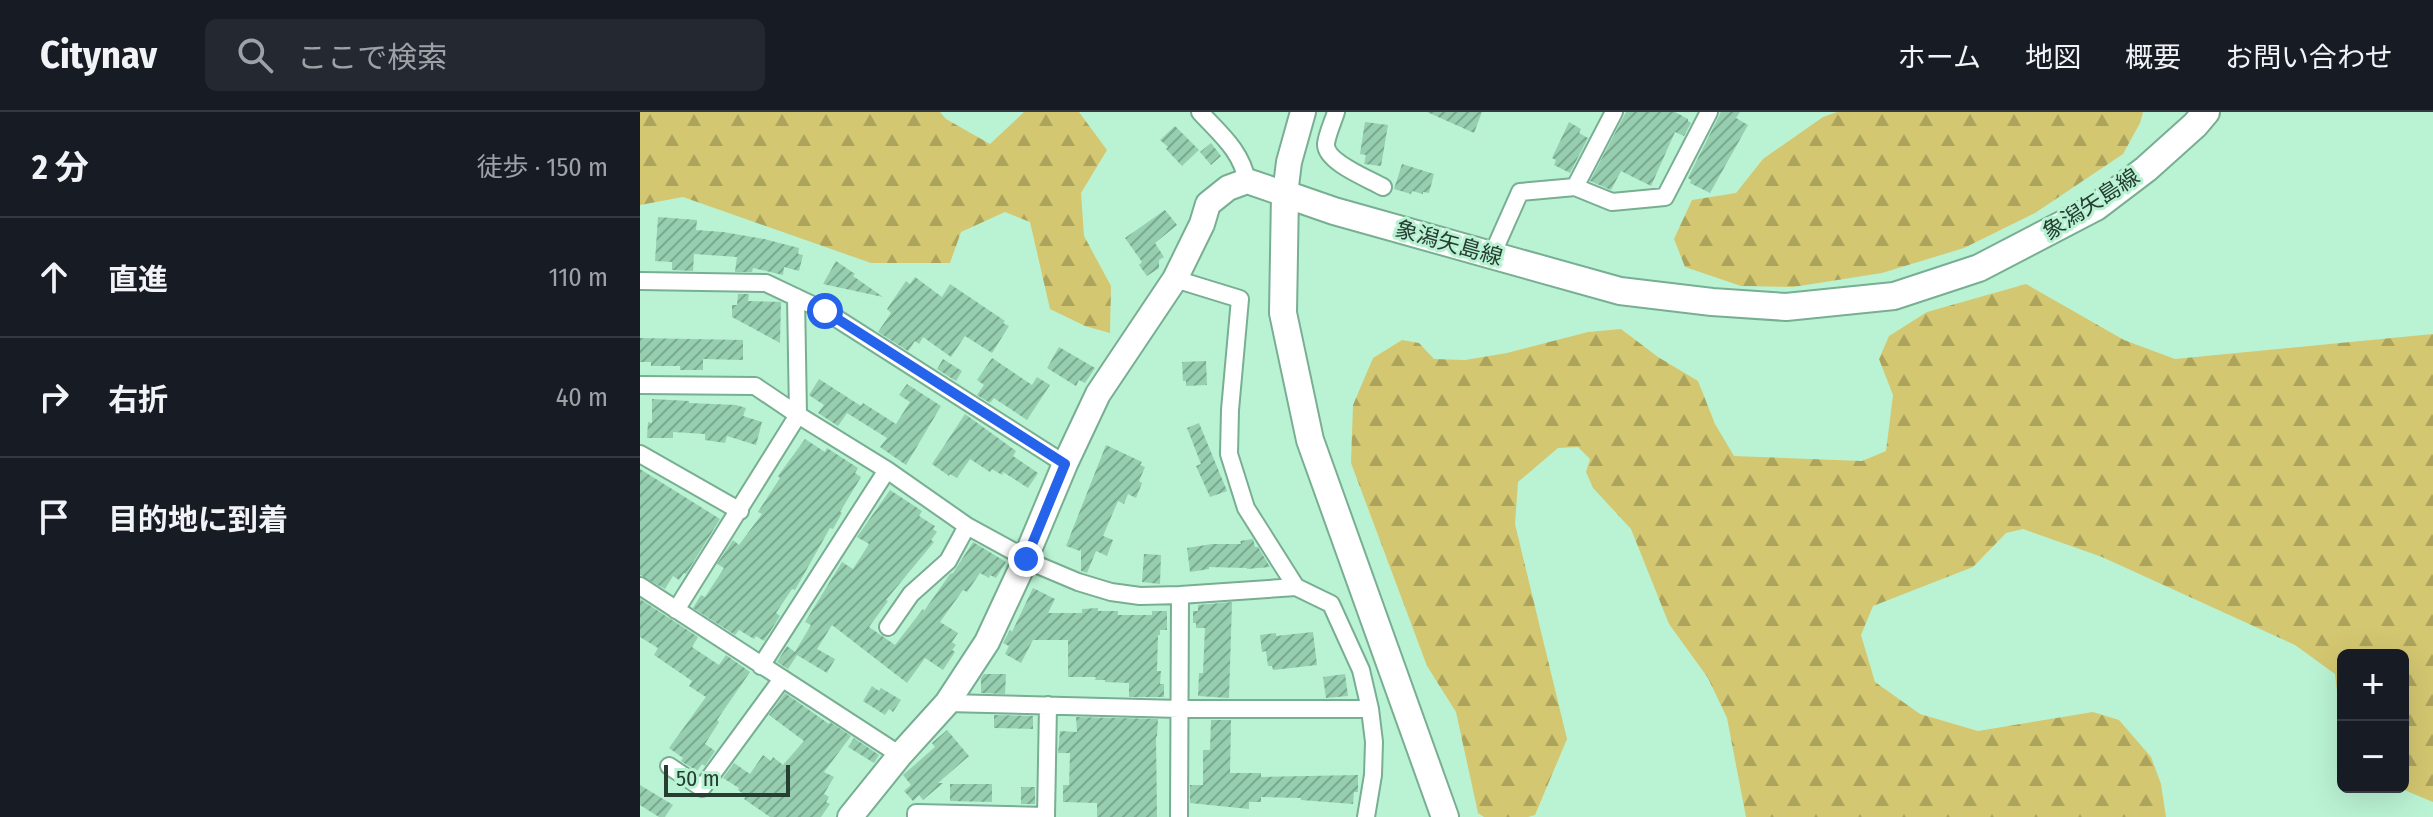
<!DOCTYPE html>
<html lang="ja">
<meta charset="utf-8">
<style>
body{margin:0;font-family:"Fira Sans Condensed","Noto Sans JP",sans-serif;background:#242831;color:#f1f3f6}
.controls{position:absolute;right:24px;bottom:24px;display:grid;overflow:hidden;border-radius:12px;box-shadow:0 8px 32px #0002}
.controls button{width:72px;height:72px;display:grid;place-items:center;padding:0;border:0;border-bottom:2px solid #363941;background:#171b24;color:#f1f3f6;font:40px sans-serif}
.scale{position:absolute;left:24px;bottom:20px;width:126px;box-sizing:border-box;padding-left:8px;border:4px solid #263d31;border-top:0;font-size:22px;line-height:28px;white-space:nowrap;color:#263d31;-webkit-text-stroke:6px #baf3d4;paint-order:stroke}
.stop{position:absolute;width:24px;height:24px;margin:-18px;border:6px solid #2563eb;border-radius:50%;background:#fff}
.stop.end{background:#2563eb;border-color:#fff;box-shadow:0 2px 8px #0008}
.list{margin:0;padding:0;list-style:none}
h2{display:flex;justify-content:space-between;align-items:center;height:104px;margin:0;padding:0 32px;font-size:34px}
h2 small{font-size:26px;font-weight:400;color:#9ea1a6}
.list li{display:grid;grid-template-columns:52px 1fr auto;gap:24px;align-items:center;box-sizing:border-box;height:120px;padding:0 32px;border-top:2px solid #363941}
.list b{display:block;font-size:30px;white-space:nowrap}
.list em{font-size:26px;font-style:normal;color:#9ea1a6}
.icon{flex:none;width:44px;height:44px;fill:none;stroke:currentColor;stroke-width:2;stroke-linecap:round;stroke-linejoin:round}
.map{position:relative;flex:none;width:1793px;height:705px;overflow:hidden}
header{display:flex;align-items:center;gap:48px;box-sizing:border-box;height:112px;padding:0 40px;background:#171b24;border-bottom:2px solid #363941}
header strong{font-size:38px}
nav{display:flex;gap:44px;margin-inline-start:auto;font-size:28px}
.search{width:560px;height:72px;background:#242831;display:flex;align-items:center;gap:20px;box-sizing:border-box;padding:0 28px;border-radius:12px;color:#9ea1a6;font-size:30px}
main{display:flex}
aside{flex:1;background:#171b24}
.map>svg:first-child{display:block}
.forest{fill:url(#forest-firs)}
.building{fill:url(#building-hatch)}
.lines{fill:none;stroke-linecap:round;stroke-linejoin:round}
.street-casing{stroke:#78ae92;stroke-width:20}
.secondary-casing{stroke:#78ae92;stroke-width:28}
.primary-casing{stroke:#78ae92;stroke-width:30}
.street{stroke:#fff;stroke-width:16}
.secondary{stroke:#fff;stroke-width:24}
.primary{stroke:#fff;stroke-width:26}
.route{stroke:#2563eb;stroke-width:10}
.labels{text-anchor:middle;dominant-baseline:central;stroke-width:6;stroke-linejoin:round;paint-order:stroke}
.street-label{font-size:22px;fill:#263d31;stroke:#baf3d4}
</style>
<header>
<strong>Citynav</strong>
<div class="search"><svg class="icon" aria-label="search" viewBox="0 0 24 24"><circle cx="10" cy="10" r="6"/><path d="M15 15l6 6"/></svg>ここで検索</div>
<nav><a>ホーム</a><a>地図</a><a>概要</a><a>お問い合わせ</a></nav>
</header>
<main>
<aside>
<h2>2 分<small>徒歩 · 150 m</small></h2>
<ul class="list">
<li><svg class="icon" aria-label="ahead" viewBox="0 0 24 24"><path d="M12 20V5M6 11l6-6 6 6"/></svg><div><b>直進</b></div><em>110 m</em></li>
<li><svg class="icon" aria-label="right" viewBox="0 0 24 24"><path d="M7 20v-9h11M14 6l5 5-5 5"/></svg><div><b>右折</b></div><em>40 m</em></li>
<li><svg class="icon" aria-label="arrive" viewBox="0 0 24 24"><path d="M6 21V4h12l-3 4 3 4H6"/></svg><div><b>目的地に到着</b></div></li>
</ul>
</aside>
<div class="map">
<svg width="1793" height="705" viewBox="0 0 1793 705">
<defs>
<pattern id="forest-firs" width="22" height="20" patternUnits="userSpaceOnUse" patternTransform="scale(2)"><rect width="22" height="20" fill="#d4c771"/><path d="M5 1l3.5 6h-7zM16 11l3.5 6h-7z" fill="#aca35d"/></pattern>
<pattern id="building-hatch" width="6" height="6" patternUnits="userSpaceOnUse" patternTransform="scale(2)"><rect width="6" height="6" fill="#96ceb0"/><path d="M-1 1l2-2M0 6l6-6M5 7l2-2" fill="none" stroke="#7aa890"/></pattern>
</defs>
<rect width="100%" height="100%" fill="#baf3d4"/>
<!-- forest -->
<path class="forest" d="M0 0H300L306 7 350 32 384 0H439L467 38 441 81 444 124 471 174 470 221 445 214 410 197 390 110 365 100 321 120 310 151H231L43 85 0 93Z
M1197 0H1503L1500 11 1483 42 1395 101 1324 136 1242 161 1153 175 1101 174 1045 155 1034 127 1052 88 1096 81 1123 47 1183 5Z
M1386 172 1484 228 1535 247 1793 222V690L1757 675H1763V543H1703V605L1698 588 1695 562 1655 533 1462 445 1383 417 1366 421 1333 455 1233 494 1221 523 1235 570 1280 602 1338 619 1453 600 1479 608 1511 645 1521 672 1526 705H1106L1087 606 1068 566 1029 512 991 417 953 376 946 360 950 347 938 335 918 336 878 370 875 412 927 627 895 703 888 705H844L838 701 816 600 787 554 711 351 713 293 733 246 762 228 779 231 794 247 825 248 867 241 948 220 981 217 1018 245 1058 269 1075 312 1094 344 1222 349 1246 339 1253 283 1239 247 1249 224 1287 200Z"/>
<!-- building -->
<path class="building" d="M787 0H842L834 21Z
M986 0H1035L1048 7V9L1051 11 1044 24 1035 20 1011 74 981 59 971 78 950 69Z
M1081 0H1100L1096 6 1108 13 1070 81 1050 71 1051 68 1048 66Z
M725 10 748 13 741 54 724 52 726 43 720 42Z
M929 10 941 17 939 21 948 26 930 61 914 53 916 48 912 46Z
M535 14 559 38 542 54 526 37 528 35 520 28Z
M571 31 581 44 571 53 560 40Z
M762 52 794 62 789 81 783 80V82L772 79 771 82 754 77Z
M525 98 537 113 515 131 524 145 519 148V156L507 164 499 153 502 150 485 126Z
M18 105 57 108 56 118 83 120 124 127 159 136 158 142 163 143 159 159 144 155 143 163 113 156 112 160H95L97 145 54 142 53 159 32 158V150L15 149Z
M196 149 215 162 213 164 243 185 183 172Z
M275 165 302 185 310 172 365 209 363 211 369 214 352 241 325 224 311 245 283 225 279 232 275 229 268 239 238 220 251 201 247 197 266 169 270 172Z
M98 182H109L108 189 141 190 140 231 92 205V193H97Z
M0 226 103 228V248L63 247V258H40V254H11V250H0Z
M419 235 455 256 445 271 439 268 436 274 407 256Z
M352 246 392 273 397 265 410 273 387 308 354 286 350 291 337 283 344 273 337 268Z
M303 247 322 259 316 269 297 257Z
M566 249 567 273 546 274V269H543L542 250Z
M179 267 221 294 223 291 256 312 270 290 259 283 267 272 301 294 266 353 240 335 247 326 207 301 198 314 178 301 184 293 169 283Z
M12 287 49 289V291L96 293 106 296 103 304 122 310 116 333 87 324 85 331 65 328V322L33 320V326H7L8 310 12 311Z
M325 302 376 339 373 344 398 361 388 376 363 360 362 363 352 357 350 360 330 347 317 366 310 362 309 364 292 352Z
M559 311 587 379 570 385 556 354 561 352 547 316Z
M165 327 185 340 187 336 218 356 215 361 221 365 200 400 202 401 193 417 190 416 155 478 152 477 136 501 140 504 124 529 116 524 114 527 99 518 95 523 53 496 61 483 65 485 84 456 77 452 93 428 99 433 122 402 118 400 140 366 138 364Z
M466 333 502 350 500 353 505 355 499 369 502 371 496 386 488 382 484 392 478 389 463 424 473 428 467 444 456 439 447 461 441 459V437L440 439 426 434Z
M0 357 80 407 46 462 44 461 39 468 33 464 25 477 0 463Z
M250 378 282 399 279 404 295 414 293 417 297 420 291 428 294 430 246 488 248 489 229 515 255 533 283 497 284 499 310 462 313 461 333 430 366 450 356 466 350 463 349 466 340 461 327 480 323 478 300 510 318 521 312 530 316 533 312 538 315 540 303 558 285 546 267 571 192 513 177 537 195 547 187 561 157 543 148 557 137 550 147 534 155 540 171 513 165 510 202 450 213 457 229 432 217 425Z
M613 427 615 435H618L630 455 607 457V456L569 455V457L550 460 547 436 572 432H601L600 429Z
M504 442 521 443 520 472 502 470Z
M393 476 415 487 408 501H442V497L458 496V499H478V503H512V499H527V518H520V523H518L517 559H521L520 572H524V585H489V571L465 570V568H455L456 565H428V528H393L381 551 365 542 369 534 363 531 370 518 372 520Z
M0 487 58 525 52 535 79 553 86 543 110 560 77 608 79 610 65 632 75 639 65 654 62 652 57 659 41 649 43 646 29 636 66 585 49 574 52 569 14 543 18 536 0 525Z
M592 490 589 586 558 584 559 561H563L565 516H556V511H553V499H558V493Z
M673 520 677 553 633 558 632 554H628L626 539 622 540 620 523 636 521V524Z
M344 562H366L365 582 341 581V566Z
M705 562 708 584 686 586 683 565Z
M232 574 239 579 241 576 261 588 253 600 249 597 245 603 223 589Z
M145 581 189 612 190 610 211 624 184 660 194 665 184 682 189 685 186 690 190 692 181 705H130L104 687 106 684 98 678 99 676 83 666 94 651 110 662 123 643 131 649 133 645 143 653 164 629 129 603Z
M354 603 393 604V617L354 616Z
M436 605 518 607 517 625 516 624 517 705H457V691L423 690V673H429L430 641H418L420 619 437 620Z
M571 608H591L590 661H621V665L718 663V680H714L713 692 661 688V686L621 685V690H609V697L550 691V673H563V638H570Z
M307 618 329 644 298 671H303L283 688 279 683 273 689 264 679 271 673 263 663 295 635 292 631Z
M214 626 239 643 234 651 208 635Z
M310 672H352V690L310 689Z
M0 673 33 693 25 705H19L0 693Z
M381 675H395V692H381Z"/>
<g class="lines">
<defs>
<path id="street" d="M560 0C580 22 601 38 607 69
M696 0C693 10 687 22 686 32 685 50 729 67 743 75
M974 0 935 75 972 90 1025 85 1069 0
M852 143 880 80 935 75
M535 167 600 187 590 298 589 342 606 396 656 475
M0 169 126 171 185 199 425 352
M0 273 115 274 158 303 247 358 327 414 400 454 438 470 471 480 500 484 540 483 656 475 691 492 721 558 730 597 734 630 733 663 726 705
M0 342 100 399
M0 474 260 643
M36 498 158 303 156 185
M248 515 271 482 308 449 327 414
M121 554 247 358
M307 591 540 597H730
M29 654 62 676 142 567
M276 705V701L406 704
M406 705 408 593
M539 705 540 483"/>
<path id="secondary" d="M210 705 260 643 307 591 347 530 381 457 425 352 458 282 535 167 562 112 568 92 588 76 607 69 645 82 649 50 663 0"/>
<path id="primary" d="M805 705 670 328 643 201 645 82 694 99 980 179 1072 190 1146 195 1254 184 1339 156 1456 95 1506 57 1555 13 1566 0"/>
</defs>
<!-- street casing -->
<use href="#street" class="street-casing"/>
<!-- secondary casing -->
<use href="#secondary" class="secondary-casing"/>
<!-- primary casing -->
<use href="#primary" class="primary-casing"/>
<!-- street -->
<use href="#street" class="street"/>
<!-- secondary -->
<use href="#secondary" class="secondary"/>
<!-- primary -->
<use href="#primary" class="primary"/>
</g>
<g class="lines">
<!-- route -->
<path class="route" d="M185 199 425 352 386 447"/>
</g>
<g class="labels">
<!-- street labels -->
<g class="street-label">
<text transform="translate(1451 92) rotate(-33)">象潟矢島線</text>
<text transform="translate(809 131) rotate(16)">象潟矢島線</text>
</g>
</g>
</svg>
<div class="controls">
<button>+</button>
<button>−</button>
</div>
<div class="scale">50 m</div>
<div class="stop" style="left:185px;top:199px"></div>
<div class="stop end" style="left:386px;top:447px"></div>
</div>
</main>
